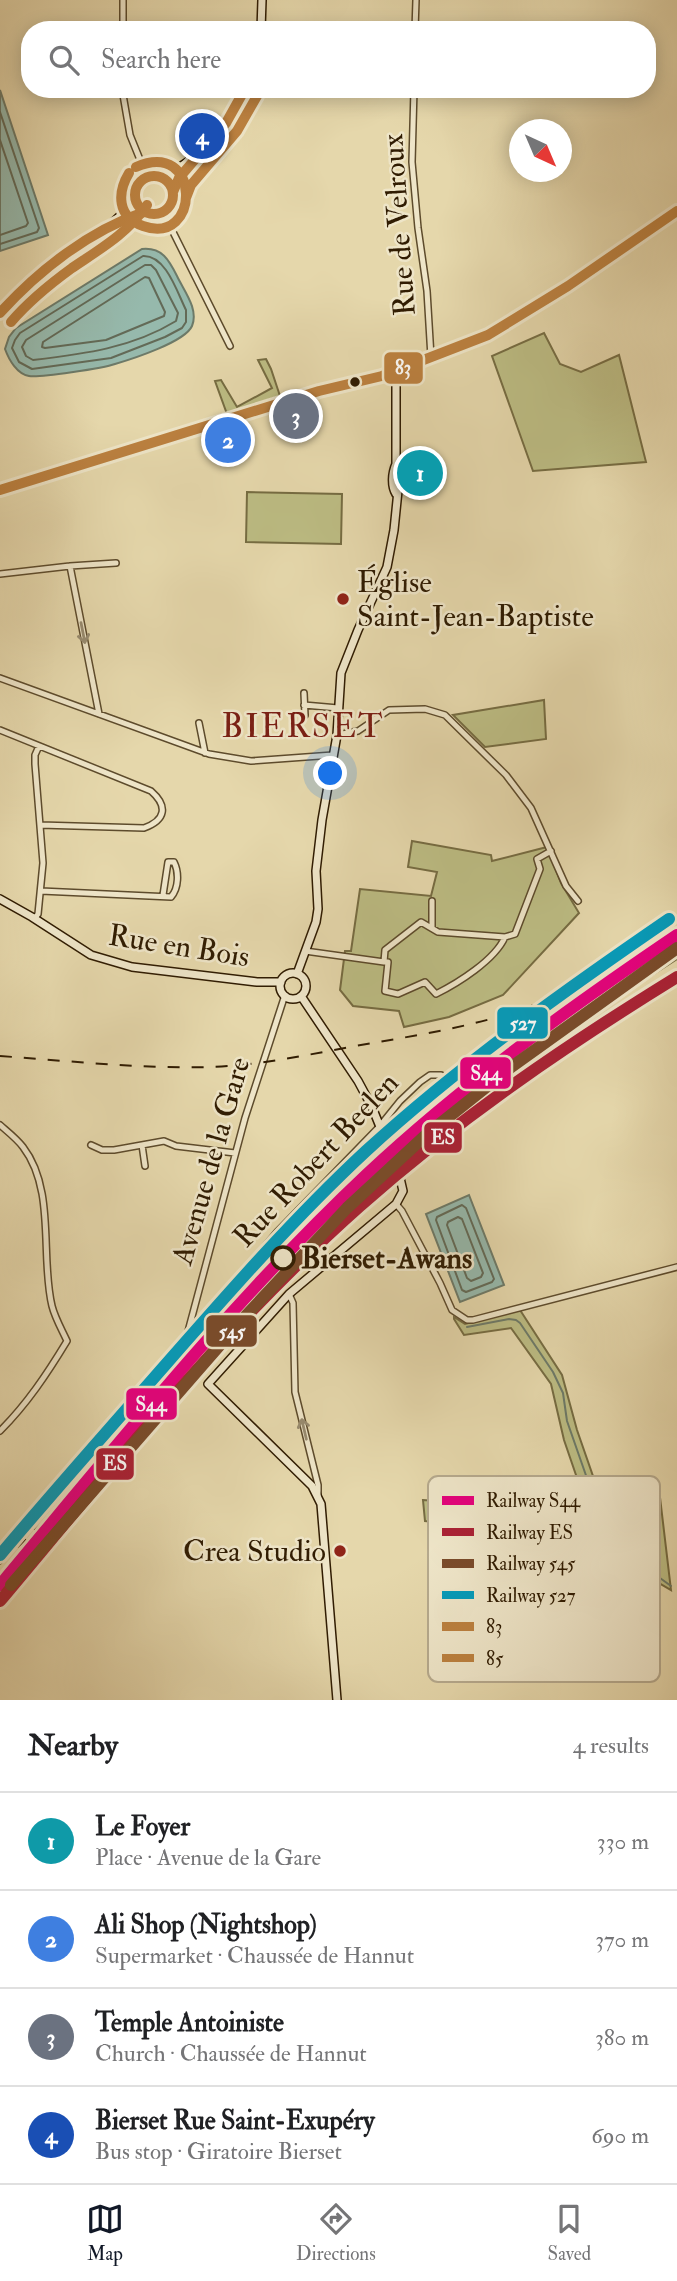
<!DOCTYPE html>
<meta charset="utf-8">
<style>
body{margin:0;font-family:"IM FELL Double Pica",serif;background:#f2f2f2;color:#202124}
.compass{position:absolute;left:509px;top:119px;width:63px;height:63px;border-radius:50%;background:#fff;box-shadow:0 4px 18px #0003;rotate:136deg}
.you{position:absolute;left:331px;top:774px;width:24px;height:24px;margin:-18px;border:5px solid #fff;border-radius:50%;background:#1a73e8;box-shadow:0 0 0 10px #1a73e833}
.badge{display:grid;place-items:center;width:46px;height:46px;border-radius:50%;background:#111827;color:#fff;font-size:23px;font-weight:700}
.pin{position:absolute;translate:-50% -50%;border:4px solid #fff;box-shadow:0 2px 7px #0006}
.list{margin:0;padding:0;list-style:none}
h2{display:flex;justify-content:space-between;align-items:center;height:91px;margin:0;padding:0 28px;font-size:30px}
h2 small{font-size:23px;font-weight:400;color:#757577}
.list li{display:grid;grid-template-columns:46px 1fr auto;gap:21px;align-items:center;box-sizing:border-box;height:98px;padding:0 28px;border-top:2px solid #e0e0e0}
.list b{display:block;font-size:26px;white-space:nowrap}
.list p{margin:0;font-size:23px;white-space:nowrap;color:#757577}
.list em{font-size:23px;font-style:normal;color:#757577}
.icon{flex:none;width:38px;height:38px;fill:none;stroke:currentColor;stroke-width:2;stroke-linecap:round;stroke-linejoin:round}
.map{position:relative;flex:none;width:677px;height:1700px;overflow:hidden}
.search{position:absolute;background:#fff;box-shadow:0 4px 18px #0003;left:21px;right:21px;top:21px;height:77px;display:flex;align-items:center;gap:18px;box-sizing:border-box;padding:0 24px;border-radius:28px;color:#757577;font-size:26px}
.sheet{height:483px;background:#fff}
nav{display:flex;justify-content:space-around;align-items:center;box-sizing:border-box;height:98px;border-top:2px solid #e0e0e0;background:#fff;font-size:19px;color:#757577}
nav a{display:grid;justify-items:center;gap:4px}
nav .on{color:#111827}
.map>svg:first-child{display:block}
.green{fill:#bcbc83;stroke:#766c42;stroke-width:2}
.water{fill:#96b9ac;stroke:#6d7a68;stroke-width:2}
.lines{fill:none;stroke-linecap:round;stroke-linejoin:round}
.shore{stroke:#636a57;stroke-width:2}
.stream{stroke:#6d7a68;stroke-width:2}
.secondary-tunnel{stroke:#c1b289;stroke-width:7;stroke-dasharray:7 3.5;stroke-linecap:butt}
.street-casing{stroke:#5d4b2c;stroke-width:8}
.secondary-casing{stroke:#301c02;stroke-width:10}
.street{stroke:#eee5c8;stroke-width:5}
.secondary{stroke:#eee5c8;stroke-width:7}
.rail{stroke:#301c02;stroke-width:2;stroke-dasharray:12 12;stroke-linecap:butt}
.bus-1-casing{stroke:#eee5c8;stroke-width:16}
.bus-2-casing{stroke:#eee5c8;stroke-width:16}
.bus-1{stroke:#bb803f;stroke-width:10}
.bus-2{stroke:#bb803f;stroke-width:10}
.rail-1-casing{stroke:#eee5c8;stroke-width:18}
.rail-2-casing{stroke:#eee5c8;stroke-width:18}
.rail-3-casing{stroke:#eee5c8;stroke-width:18}
.rail-4-casing{stroke:#eee5c8;stroke-width:18}
.rail-1{stroke:#e5007d;stroke-width:12}
.rail-2{stroke:#aa2135;stroke-width:12}
.rail-3{stroke:#7a4b2a;stroke-width:12}
.rail-4{stroke:#059bba;stroke-width:12}
.oneway{stroke:#988b6f}
.bus-dot{fill:#301c02;stroke:#eee5c8;stroke-width:2.5}
.poi-dot{fill:#8f2418;stroke:#eee5c8;stroke-width:2.5}
.stop-dot{fill:#eee5c8;stroke:#301c02;stroke-width:3.5}
.labels{text-anchor:middle;dominant-baseline:central;stroke-width:5;stroke-linejoin:round;paint-order:stroke}
.street-label{font-size:30px;fill:#301c02;stroke:#eee5c8}
.poi-label{font-size:30px;fill:#301c02;stroke:#eee5c8;text-anchor:start}
.stop-label{font-size:30px;font-weight:bold;fill:#301c02;stroke:#eee5c8;text-anchor:start}
.quarter-label{font-size:33px;letter-spacing:2px;fill:#7a1f14;stroke:#eee5c8}
.key{fill:#eee5c8;stroke:#b5a98d;stroke-width:2}
.key-label{font-size:19px;fill:#301c02}
.line-badge{stroke:#eee5c8;stroke-width:2.5}
.badge-label{font-size:19px;text-anchor:middle;font-weight:bold;fill:#fff}
</style>
<div class="map">
<svg width="677" height="1700" viewBox="0 0 677 1700">
<rect width="100%" height="100%" fill="#e5d7ab"/>
<filter id="stains"><feTurbulence type="fractalNoise" baseFrequency=".00286" numOctaves="4"/><feColorMatrix values="0 0 0 0 .2 0 0 0 0 .09 0 0 0 0 .02 0 0 0 .5 -.17"/></filter>
<radialGradient id="worn" r=".72"><stop offset=".6" stop-color="#630" stop-opacity="0"/><stop offset="1" stop-color="#630" stop-opacity=".3"/></radialGradient>
<!-- green -->
<path class="green" d="M544 333 560 364 581 372 619 355 646 462 533 471 492 356Z
M266 359 271 369 280 396 227 414 215 381 221 380 237 407 272 388 258 360Z
M247 492 342 494 341 544 246 542Z
M544 700 546 739 485 747 453 715Z
M412 841 491 855 492 861 547 847 561 883 579 913 503 995 449 1017 404 1027 399 1011 353 1006 340 990 345 951H351L360 889 431 896 437 872 408 867Z
M677 940V959L573 1026 584 1003Z
M520 1310 562 1375 577 1430 601 1499 659 1489 671 1590 596 1546 589 1513 564 1440 551 1384 511 1328 464 1335 454 1319V1317L465 1324Z
M423 1500 541 1509 546 1555 446 1550 445 1523 425 1521Z"/>
<!-- water -->
<path class="water" d="M0 90 48 235 0 251Z
M142 249C162 247 169 260 177 276 184 291 199 309 192 326 185 342 132 359 115 364 104 368 39 378 29 376 17 374 9 360 5 349L9 337 16 328Z
M469 1195 504 1285 460 1302 426 1214Z"/>
<g class="lines">
<!-- shore -->
<path class="shore" d="M0 112 39 228 37 232 0 244
M0 140 28 223 26 226 0 235
M143 256C166 255 177 292 186 310V322L182 328 165 337 111 358 32 369 19 362 12 348 15 340 20 333Z
M145 265H151L156 270 178 313 176 321C132 348 84 354 33 360L26 356 22 347 26 340Z
M145 277 149 278 165 312 164 316 106 340 45 348 42 347 43 342Z
M462 1205 466 1208 494 1279 492 1282 466 1292 462 1290 436 1220 437 1217Z
M458 1217 462 1219 483 1273 481 1277 471 1281 467 1278 447 1225 448 1222Z"/>
<!-- stream -->
<path class="stream" d="M467 1327 509 1319 516 1320 520 1323 553 1372 563 1393 567 1421 589 1484 603 1543 627 1554 671 1586"/>
<!-- secondary-tunnel -->
<path class="secondary-tunnel" d="M387 1144 400 1178"/>
<defs>
<path id="street" d="M123 30V0
M415 30 416 0
M122 89 130 135 147 177
M414 89 412 162 418 228 427 291 431 357
M163 212 230 346
M70 566 99 714
M0 574 70 566 116 563
M0 678 209 754 251 761 333 755
M304 693 305 715
M304 705 338 708
M199 723 205 753
M0 730 151 791C168 806 166 820 144 828L40 825
M337 735 358 731 389 710 425 709 445 715 506 775 531 808 566 886 578 901
M41 891 171 897C179 888 179 872 174 862H168L163 895
M432 901V928
M35 918 38 914 43 863 35 764V755L39 746
M505 937 438 932 421 922 385 950 384 962H388L385 991 398 994 425 982 436 994C458 983 495 960 505 937L515 934 540 869 537 859 551 851
M305 951 384 962
M0 1125C8 1132 17 1139 23 1147 56 1190 40 1257 52 1306 55 1318 62 1330 67 1341 47 1374 27 1404 0 1431
M91 1145 102 1150H114L164 1141 176 1146 235 1153
M142 1145 145 1166
M396 1204 402 1211 440 1283 452 1310 467 1320H473L677 1267
M289 1294 293 1303 295 1392 318 1485V1496
M186 1339 245 1118 285 995
M179 1353 186 1341 277 1232 379 1127 400 1101 420 1082 430 1075H441"/>
<path id="secondary" d="M261 30 262 0
M135 195a19 19 0 1 1 38 0a19 19 0 1 1-38 0Z
M161 176 171 173 189 161
M173 192 179 178 226 123 245 89
M116 223 144 212
M0 313C23 284 53 265 83 244 102 231 123 218 135 197
M396 464C392 473 391 486 396 494
M0 490 319 391 382 376 488 335 568 286 677 211
M0 899 32 917 91 955 132 967 257 982H281
M280 986a13 13 0 1 1 26 0a13 13 0 1 1-26 0Z
M297 974 316 922 318 909 316 871 322 820 337 735 341 673 358 630 387 567 394 530 399 481 396 463V371
M301 996 358 1081 372 1107 387 1144
M337 1700 321 1504 312 1486 208 1384 289 1294 396 1204 403 1191 400 1178"/>
</defs>
<!-- street casing -->
<use href="#street" class="street-casing"/>
<!-- secondary casing -->
<use href="#secondary" class="secondary-casing"/>
<!-- street -->
<use href="#street" class="street"/>
<!-- secondary -->
<use href="#secondary" class="secondary"/>
<!-- rail -->
<path class="rail" d="M0 1056C70 1061 142 1069 212 1067 260 1065 307 1055 355 1046 407 1037 460 1029 511 1013 569 994 625 964 677 930
M0 1564 69 1497"/>
<defs>
<path id="bus-1" d="M135 195a19 19 0 1 1 38 0a19 19 0 1 1-38 0Z
M173 192 179 178 226 123 245 89
M0 313C39 270 89 231 144 212
M0 490 319 391 382 376 488 335 568 286 677 211"/>
<path id="bus-2" d="M129 173C117 193 117 217 143 226 201 247 202 138 136 167
M186 198 191 185 237 131 257 96
M11 322C29 301 50 284 72 268 100 249 128 233 147 205"/>
</defs>
<!-- bus-1 casing -->
<use href="#bus-1" class="bus-1-casing"/>
<!-- bus-2 casing -->
<use href="#bus-2" class="bus-2-casing"/>
<!-- bus-1 -->
<use href="#bus-1" class="bus-1"/>
<!-- bus-2 -->
<use href="#bus-2" class="bus-2"/>
<defs>
<path id="rail-1" d="M0 1585C118 1444 233 1300 367 1174 462 1085 569 1008 677 935"/>
<path id="rail-2" d="M0 1601C114 1465 227 1324 360 1206 458 1119 565 1046 677 977"/>
<path id="rail-3" d="M11 1585 239 1323 347 1208 426 1135 510 1068 677 948"/>
<path id="rail-4" d="M0 1555C55 1490 111 1427 167 1363 231 1290 295 1217 366 1151 460 1065 564 991 669 919"/>
</defs>
<!-- rail-1 casing -->
<use href="#rail-1" class="rail-1-casing"/>
<!-- rail-2 casing -->
<use href="#rail-2" class="rail-2-casing"/>
<!-- rail-3 casing -->
<use href="#rail-3" class="rail-3-casing"/>
<!-- rail-4 casing -->
<use href="#rail-4" class="rail-4-casing"/>
<!-- rail-1 -->
<use href="#rail-1" class="rail-1"/>
<!-- rail-2 -->
<use href="#rail-2" class="rail-2"/>
<!-- rail-3 -->
<use href="#rail-3" class="rail-3"/>
<!-- rail-4 -->
<use href="#rail-4" class="rail-4"/>
</g>
<!-- one-way arrows -->
<defs><path id="oneway-shaft" d="M-6 0H5M1.5-3L5.5 0L1.5 3" fill="none" stroke-width="1.6" stroke-linecap="round" stroke-linejoin="round" transform="scale(1.75)"/></defs>
<g class="oneway">
<use href="#oneway-shaft" transform="translate(83 633) rotate(79)"/>
<use href="#oneway-shaft" transform="translate(304 1429) rotate(-103)"/>
</g>
<!-- markers -->
<circle class="bus-dot" cx="355" cy="382" r="6"/>
<g class="poi-dot">
<circle cx="343" cy="599" r="7"/>
<circle cx="340" cy="1551" r="7"/>
</g>
<circle class="stop-dot" cx="283" cy="1258" r="11"/>
<g class="labels">
<!-- street labels -->
<g class="street-label">
<text transform="translate(399 225) rotate(-94)">Rue de Velroux</text>
<text transform="translate(179 946) rotate(9)">Rue en Bois</text>
<text transform="translate(316 1160) rotate(-47)">Rue Robert Beelen</text>
<text transform="translate(211 1161) rotate(-74)">Avenue de la Gare</text>
</g>
<!-- poi labels -->
<g class="poi-label">
<text x="357" y="582">Église<tspan x="357" dy="34">Saint-Jean-Baptiste</tspan></text>
<text x="326" y="1551" text-anchor="end">Crea Studio</text>
</g>
<!-- stop labels -->
<g class="stop-label">
<text x="301" y="1258">Bierset-Awans</text>
</g>
<!-- quarter labels -->
<g class="quarter-label">
<text x="303" y="726">BIERSET</text>
</g>
</g>
<!-- legend -->
<rect x="428" y="1476" width="232" height="206" rx="10" class="key"/>
<rect x="442" y="1496" width="32" height="9" fill="#e5007d"/>
<rect x="442" y="1528" width="32" height="8" fill="#aa2135"/>
<rect x="442" y="1559" width="32" height="9" fill="#7a4b2a"/>
<rect x="442" y="1591" width="32" height="8" fill="#059bba"/>
<rect x="442" y="1622" width="32" height="9" fill="#bb803f"/>
<rect x="442" y="1654" width="32" height="8" fill="#bb803f"/>
<g class="key-label">
<text x="486" y="1507">Railway S44</text>
<text x="486" y="1539">Railway ES</text>
<text x="486" y="1570">Railway 545</text>
<text x="486" y="1602">Railway 527</text>
<text x="486" y="1633">83</text>
<text x="486" y="1665">85</text>
</g>
<g class="line-badge">
<rect x="383" y="351" width="41" height="34" rx="7" fill="#bb803f"/>
<rect x="496" y="1006" width="53" height="34" rx="7" fill="#059bba"/>
<rect x="459" y="1056" width="53" height="34" rx="7" fill="#e5007d"/>
<rect x="423" y="1121" width="40" height="33" rx="7" fill="#aa2135"/>
<rect x="205" y="1314" width="53" height="34" rx="7" fill="#7a4b2a"/>
<rect x="125" y="1387" width="53" height="34" rx="7" fill="#e5007d"/>
<rect x="95" y="1447" width="40" height="34" rx="7" fill="#aa2135"/>
</g>
<g class="badge-label">
<text x="403" y="374">83</text>
<text x="523" y="1030">527</text>
<text x="486" y="1080">S44</text>
<text x="443" y="1144">ES</text>
<text x="232" y="1338">545</text>
<text x="151" y="1411">S44</text>
<text x="115" y="1470">ES</text>
</g>
<rect width="100%" height="100%" filter="url(#stains)"/>
<rect width="100%" height="100%" fill="url(#worn)"/>
</svg>
<svg class="compass" viewBox="-18 -18 36 36"><path d="M0-13l5 13h-10z" fill="#e53935"/><path d="M0 13l5-13h-10z" fill="#757577"/></svg>
<div class="you"></div>
<div class="pin badge" style="left:420px;top:473px;background:#0f9aa8">1</div>
<div class="pin badge" style="left:228px;top:440px;background:#3f7fe0">2</div>
<div class="pin badge" style="left:296px;top:416px;background:#6b7280">3</div>
<div class="pin badge" style="left:202px;top:136px;background:#1a4fb4">4</div>
<div class="search"><svg class="icon" aria-label="search" viewBox="0 0 24 24"><circle cx="10" cy="10" r="6"/><path d="M15 15l6 6"/></svg>Search here</div>
</div>
<section class="sheet">
<h2>Nearby<small>4 results</small></h2>
<ul class="list">
<li><span class="badge" style="background:#0f9aa8">1</span><div><b>Le Foyer</b><p>Place · Avenue de la Gare</p></div><em>330 m</em></li>
<li><span class="badge" style="background:#3f7fe0">2</span><div><b>Ali Shop (Nightshop)</b><p>Supermarket · Chaussée de Hannut</p></div><em>370 m</em></li>
<li><span class="badge" style="background:#6b7280">3</span><div><b>Temple Antoiniste</b><p>Church · Chaussée de Hannut</p></div><em>380 m</em></li>
<li><span class="badge" style="background:#1a4fb4">4</span><div><b>Bierset Rue Saint-Exupéry</b><p>Bus stop · Giratoire Bierset</p></div><em>690 m</em></li>
</ul>
</section>
<nav>
<a class="on"><svg class="icon" aria-label="map" viewBox="0 0 24 24"><path d="M3 6l6-2 6 2 6-2v14l-6 2-6-2-6 2zM9 4v14M15 6v14"/></svg>Map</a>
<a><svg class="icon" aria-label="directions" viewBox="0 0 24 24"><path d="M12 3l9 9-9 9-9-9zM9 14v-3h6M13 9l2 2-2 2"/></svg>Directions</a>
<a><svg class="icon" aria-label="saved" viewBox="0 0 24 24"><path d="M7 4h10v16l-5-4-5 4z"/></svg>Saved</a>
</nav>
